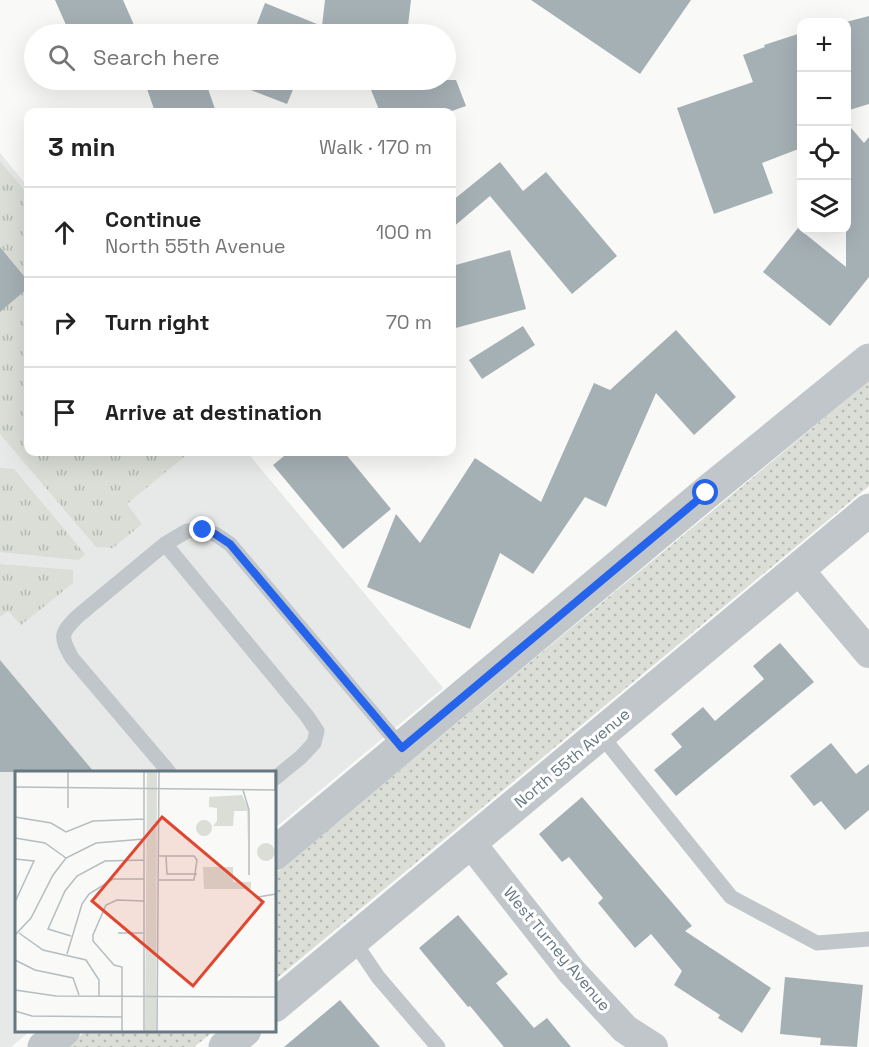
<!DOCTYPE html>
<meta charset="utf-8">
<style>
body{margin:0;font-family:"Space Grotesk",sans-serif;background:#f2f2f2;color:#222}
.controls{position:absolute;right:18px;top:18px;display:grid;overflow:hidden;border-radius:12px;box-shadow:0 6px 24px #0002}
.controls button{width:54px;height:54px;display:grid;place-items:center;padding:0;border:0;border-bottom:2px solid #e0e0e0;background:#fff;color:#222;font:30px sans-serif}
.stop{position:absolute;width:18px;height:18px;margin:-14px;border:4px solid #2563eb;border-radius:50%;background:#fff}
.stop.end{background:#2563eb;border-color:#fff;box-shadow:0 2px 6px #0008}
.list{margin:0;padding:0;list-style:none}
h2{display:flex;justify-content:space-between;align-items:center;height:78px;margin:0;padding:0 24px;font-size:26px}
h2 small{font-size:20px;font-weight:400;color:#767676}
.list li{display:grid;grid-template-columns:39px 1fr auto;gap:18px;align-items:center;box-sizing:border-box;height:90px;padding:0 24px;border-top:2px solid #e0e0e0}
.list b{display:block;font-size:22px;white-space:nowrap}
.list p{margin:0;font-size:20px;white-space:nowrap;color:#767676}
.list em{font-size:20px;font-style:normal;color:#767676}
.icon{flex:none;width:33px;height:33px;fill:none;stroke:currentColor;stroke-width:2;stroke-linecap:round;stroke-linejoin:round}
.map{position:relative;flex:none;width:869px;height:1047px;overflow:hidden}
.search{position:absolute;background:#fff;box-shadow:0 6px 24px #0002;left:24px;top:24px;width:432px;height:66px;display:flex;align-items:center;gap:15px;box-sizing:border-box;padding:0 21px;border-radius:33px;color:#767676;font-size:22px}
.panel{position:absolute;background:#fff;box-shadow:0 6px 24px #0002;left:24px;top:108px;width:432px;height:348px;border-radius:12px}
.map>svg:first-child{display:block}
.built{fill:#e7e9e8}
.grass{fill:url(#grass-tufts)}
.park{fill:url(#park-dots)}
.building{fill:#a5b0b5}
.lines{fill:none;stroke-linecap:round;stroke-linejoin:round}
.service{stroke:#c0c6c9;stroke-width:15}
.minor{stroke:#c0c6c9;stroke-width:30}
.tertiary{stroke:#c0c6c9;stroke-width:33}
.route{stroke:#2563eb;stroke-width:8}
.labels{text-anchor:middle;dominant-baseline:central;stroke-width:6;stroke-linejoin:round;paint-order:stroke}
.street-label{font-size:16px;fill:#657882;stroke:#fff}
.inset-road{fill:none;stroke:#b5bdc1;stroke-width:1.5}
.view{fill:#df4731;fill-opacity:0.15;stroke:#df4731;stroke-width:3}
.inset-edge{fill:none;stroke:#657882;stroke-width:3}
</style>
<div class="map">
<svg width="869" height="1047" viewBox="0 0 869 1047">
<defs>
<pattern id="grass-tufts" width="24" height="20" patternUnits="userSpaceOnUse" patternTransform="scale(1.5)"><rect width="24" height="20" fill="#daded7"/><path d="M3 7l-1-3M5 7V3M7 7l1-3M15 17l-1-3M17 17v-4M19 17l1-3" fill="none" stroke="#b4b9b4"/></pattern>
<pattern id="park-dots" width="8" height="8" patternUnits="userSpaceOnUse" patternTransform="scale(1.5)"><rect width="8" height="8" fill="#daded7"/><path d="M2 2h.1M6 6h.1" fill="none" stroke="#b4b9b4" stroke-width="1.8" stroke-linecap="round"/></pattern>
</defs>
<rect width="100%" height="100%" fill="#f9f9f7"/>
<!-- built -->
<path class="built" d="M0 153 28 187V452H247L443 688 275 828 274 772H16V1030L30 1031 11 1047H0Z"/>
<!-- grass -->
<path class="grass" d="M0 161 28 195V281L0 247Z
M28 288V452H190L127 504 142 524 113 548 96 547 0 434V311Z
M0 468 14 469 85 554 79 560 0 552Z
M0 564 73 570V583L21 625 8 611 0 617Z"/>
<!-- park -->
<path class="park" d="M869 381V486L275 980V874Z
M86 1031H214L194 1047H66Z"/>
<!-- building -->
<path class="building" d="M55 0H123L138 34H70Z
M325 0H411L407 34H392L323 26 341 33V34H253L265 3 322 26Z
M531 0H691L640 74Z
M869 16V104L846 111V22Z
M801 33V148L762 163 773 193 714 214 677 108 753 82 743 55 765 47 764 45Z
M144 80H205L216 112H155Z
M227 80H297L287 104 227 81Z
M367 80H456L466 106 449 112H380Z
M846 122 864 143 869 137V277L830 326 763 272 798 228 846 267Z
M500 162 523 191 546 172 617 256 572 294 490 196 452 228V201Z
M0 247 28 281V288L0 312Z
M510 250 526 309 452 329V266Z
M523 326 535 345 482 379 469 360Z
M676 330 736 397 694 435 656 393 606 507 585 497 533 574 500 553 470 629 367 587 396 514 420 543 475 458 541 502 594 383 610 390Z
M289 452H344L391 509 343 549 273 465Z
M780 643 814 682 676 796 654 770 682 747 671 734 703 707 715 721 764 679 753 666Z
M0 660 94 772H0Z
M831 743 856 774 869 764V810L845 830 821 801 814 806 790 776Z
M582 797 692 926 685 931 771 988 742 1033 718 1018 720 1015 674 985 682 971 651 934 635 948 598 903 603 898 569 857 562 862 539 834Z
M458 915 508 974 496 983 534 1028 547 1018 571 1047H504L470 1006 468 1007 419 948Z
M785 977 863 985 857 1047 820 1045 821 1038 780 1034Z
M340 1000 380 1047H284Z"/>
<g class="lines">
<!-- service -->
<path class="service" d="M165 544 307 716 317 731 314 743 301 757 274 779
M600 734 731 897 817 943 869 939
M169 772 72 658C60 636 60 634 78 616L165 544 187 531 203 530 215 534 230 544 402 748
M353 940 378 977 438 1047"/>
<!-- minor -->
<path class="minor" d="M799 570 869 653
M470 842 572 972 625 1029 653 1047"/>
<!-- tertiary -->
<path class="tertiary" d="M274 854 706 493 869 360
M274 1006 869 510
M44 1047 64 1030
M225 1047 245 1030"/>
</g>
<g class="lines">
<!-- route -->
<path class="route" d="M203 530 215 534 230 544 402 748 706 493"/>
</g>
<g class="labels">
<!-- street labels -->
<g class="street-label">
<text transform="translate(572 758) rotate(-40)">North 55th Avenue</text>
<text transform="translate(557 949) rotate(50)">West Turney Avenue</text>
</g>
</g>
<!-- overview -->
<g transform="translate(15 771)">
<rect width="261" height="261" fill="#f9f9f7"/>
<path d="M227 24 233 37 232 72V40H219L218 55H198L202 50V37L194 36V26ZM181 57a8 8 0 1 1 16 0a8 8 0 1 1-16 0ZM188 96H218V111H236V118H189Z" fill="#daded7"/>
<path d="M132 0H142L141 261H130Z" fill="#daded7"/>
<path d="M242 81a9 9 0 1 1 18 0a9 9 0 1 1-18 0Z" fill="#daded7"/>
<path class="inset-road" d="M53 0V37M260 0V19M0 16 261 19M228 19 234 39V104M0 46 36 52 51 61 78 50 129 48M0 67 30 72 51 87M151 85 152 103H182M0 88 19 90 0 131M143 109H179L182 89 179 85H143M243 126 261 123M4 162 28 179 71 189 84 209V225M103 162H128M0 164 16 147 38 104 51 87 81 72 129 68M56 165 33 158 50 120 62 105 90 90 129 89M52 183 67 133 74 123 98 108H129M0 189 20 199 58 207 64 224M0 219 41 225 261 226M0 240 17 245 107 246M107 261V196L99 194 78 170V164L91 134 102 129 129 130M129 261V0M142 261 144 0"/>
<path class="view" d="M147 46 248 131 178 215 77 130Z"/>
<rect width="261" height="261" class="inset-edge"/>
</g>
</svg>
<div class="controls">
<button>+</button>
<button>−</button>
<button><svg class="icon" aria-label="locate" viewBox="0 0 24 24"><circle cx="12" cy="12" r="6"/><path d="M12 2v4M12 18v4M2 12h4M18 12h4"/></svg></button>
<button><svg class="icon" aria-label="layers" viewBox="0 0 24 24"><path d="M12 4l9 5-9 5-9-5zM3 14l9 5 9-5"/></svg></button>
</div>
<div class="stop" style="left:706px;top:493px"></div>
<div class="stop end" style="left:203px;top:530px"></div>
<div class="search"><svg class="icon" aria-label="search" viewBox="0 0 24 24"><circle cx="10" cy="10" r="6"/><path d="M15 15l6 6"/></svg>Search here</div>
<section class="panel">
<h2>3 min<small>Walk · 170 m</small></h2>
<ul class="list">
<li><svg class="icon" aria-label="ahead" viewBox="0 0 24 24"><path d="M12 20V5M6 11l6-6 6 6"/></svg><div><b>Continue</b><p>North 55th Avenue</p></div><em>100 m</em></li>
<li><svg class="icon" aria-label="right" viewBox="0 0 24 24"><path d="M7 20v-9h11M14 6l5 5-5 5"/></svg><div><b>Turn right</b></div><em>70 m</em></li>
<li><svg class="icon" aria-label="arrive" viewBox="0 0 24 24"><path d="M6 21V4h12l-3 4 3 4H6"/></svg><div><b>Arrive at destination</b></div></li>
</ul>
</section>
</div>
